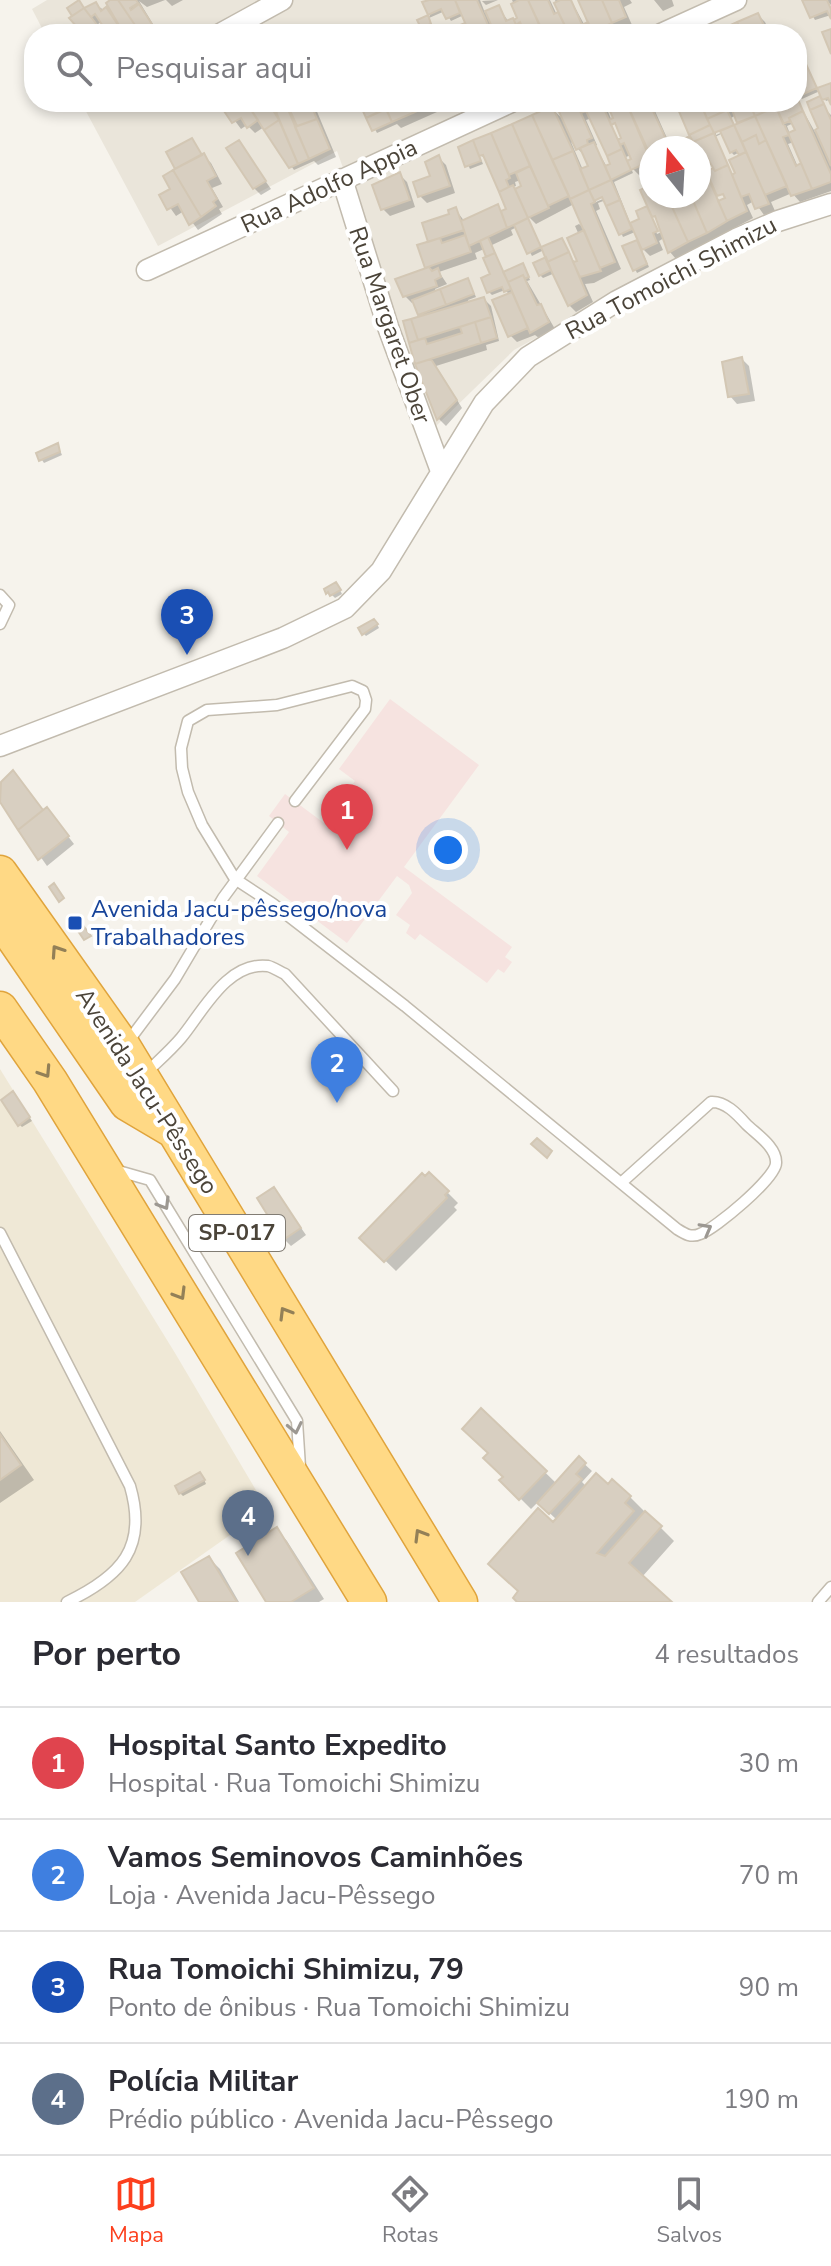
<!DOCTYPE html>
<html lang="pt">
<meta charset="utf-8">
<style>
body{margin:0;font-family:"Nunito Sans",sans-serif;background:#f2f2f3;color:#2b2b33}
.compass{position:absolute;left:639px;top:136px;width:72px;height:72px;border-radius:50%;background:#fff;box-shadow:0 4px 12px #0003;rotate:342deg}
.you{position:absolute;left:448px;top:850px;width:28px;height:28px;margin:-20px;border:6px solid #fff;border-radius:50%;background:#1a73e8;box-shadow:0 0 0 12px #1a73e833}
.badge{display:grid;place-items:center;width:52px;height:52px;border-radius:50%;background:#fc3f1d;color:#fff;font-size:26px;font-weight:700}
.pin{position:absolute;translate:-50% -66px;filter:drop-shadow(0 2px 4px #0008)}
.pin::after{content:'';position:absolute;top:42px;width:28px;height:24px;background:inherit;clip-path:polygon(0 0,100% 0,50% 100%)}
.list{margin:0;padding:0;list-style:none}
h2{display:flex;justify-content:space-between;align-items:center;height:104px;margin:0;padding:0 32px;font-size:34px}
h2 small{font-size:26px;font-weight:400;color:#7c7c81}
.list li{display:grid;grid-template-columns:52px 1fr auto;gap:24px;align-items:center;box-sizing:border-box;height:112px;padding:0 32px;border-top:2px solid #e1e1e2}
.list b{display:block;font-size:30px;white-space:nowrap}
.list p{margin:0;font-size:26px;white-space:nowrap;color:#7c7c81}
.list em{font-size:26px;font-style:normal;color:#7c7c81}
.icon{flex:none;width:44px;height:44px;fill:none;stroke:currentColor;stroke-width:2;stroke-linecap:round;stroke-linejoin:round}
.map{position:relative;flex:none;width:831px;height:1602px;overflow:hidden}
.search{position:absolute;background:#fff;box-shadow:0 4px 12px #0003;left:24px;right:24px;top:24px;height:88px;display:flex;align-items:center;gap:20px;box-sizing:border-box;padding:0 28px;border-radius:32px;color:#7c7c81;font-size:30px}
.sheet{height:552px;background:#fff}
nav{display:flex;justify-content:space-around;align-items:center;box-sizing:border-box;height:112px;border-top:2px solid #e1e1e2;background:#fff;font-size:22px;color:#7c7c81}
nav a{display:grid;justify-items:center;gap:4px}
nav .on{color:#fc3f1d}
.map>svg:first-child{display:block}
.residential{fill:#eae5da;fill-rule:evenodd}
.education{fill:#efe8d6}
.medical{fill:#f6e3e0}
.shadow{fill:#0003;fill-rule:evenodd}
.building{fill:#d8cfc1;stroke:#d3c7b4;stroke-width:2}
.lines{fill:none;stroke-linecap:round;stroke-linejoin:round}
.service-casing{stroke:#c2bbae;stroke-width:13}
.minor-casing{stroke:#c2bbae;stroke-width:23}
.trunk-casing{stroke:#e0a43c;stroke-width:37}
.service{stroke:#fff;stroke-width:10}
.minor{stroke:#fff;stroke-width:20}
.trunk{stroke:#ffd985;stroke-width:34}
.oneway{stroke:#938057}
.oneway2{stroke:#9c9892}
.transit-dot{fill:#1a4fb4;stroke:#fff;stroke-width:3}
.labels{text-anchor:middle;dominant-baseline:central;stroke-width:8;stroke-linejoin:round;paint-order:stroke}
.shield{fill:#fff;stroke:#817c74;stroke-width:2}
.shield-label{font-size:22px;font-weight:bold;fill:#4b4439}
.street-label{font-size:24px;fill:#4b4439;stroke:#fff}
.transit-label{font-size:24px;fill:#164399;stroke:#fff;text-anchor:start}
</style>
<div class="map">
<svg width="831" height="1602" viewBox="0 0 831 1602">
<rect width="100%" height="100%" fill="#f6f3ec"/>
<!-- residential -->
<path class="residential" d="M47 0H831V201L742 225 514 350 435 427 337 151 158 246 81 102H797V34H45L32 9ZM651 148H699V196H651Z"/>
<!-- education -->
<path class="education" d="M0 1069 175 1353 267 1509 135 1602H0Z"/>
<!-- medical -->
<path class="medical" d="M390 699 479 765 404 867 512 947 505 957 512 962 504 973 498 969 487 983 420 934 415 940 406 933 410 925 396 915 412 893 409 885 397 876 347 943 257 876 289 832 269 816 285 794 324 823 355 781 339 769Z"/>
<!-- shadow -->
<path class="shadow" d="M114 0H165L147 7 139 1 159 34H111L102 21 97 25 104 34H86L85 10 95 4 111 15 114 12Z
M166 0H183L172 6Z
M437 0H480L485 13 498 7 509 22 520 18 512 0H550L557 15 561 13 555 0H571L585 26 590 23 580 0H630L632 3 624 7 632 25 610 34H528L524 25 519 27 522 34H444L468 24 464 15 451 21 445 11 429 18 433 27 426 30 420 21 430 16 425 3Z
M481 0 482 1 498 0 486 5Z
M654 0H672L674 6 663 11Z
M804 0H831V5L829 3 831 15 815 20Z
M758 15 765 22 771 34H720Z
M797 45 818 90 831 85V99L826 101 820 91 802 99 797 94V68L799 67Z
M797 100 815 132 821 129 826 110 831 115V191L800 202 792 193 771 202 775 211 764 215 754 201 747 205 753 218 676 259 670 252 664 238 659 241 663 250 650 256 640 246 649 267 637 273 624 247 639 241 635 232 623 237 606 200 598 203 600 209 596 211 621 269 594 283 585 284 593 302 576 312 569 305 555 273 543 278 540 275 548 258 544 250 532 256 517 227 511 230 513 235 492 245 504 274 525 269 530 280 527 281 555 329 539 338 535 335 517 342 510 335V295L505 290 492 295 489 292 483 279 492 275 484 249 475 253 477 259 439 272 447 284 435 289 436 293 468 280 476 297 468 300 469 303 484 299 491 306 499 341 486 345 487 350 436 366 462 408 446 426 439 419 411 342 423 317 415 302 412 303 405 296 427 269 420 247 431 243 456 210 465 222 498 207 503 212 509 210 489 163 478 152 483 164 470 169 460 148 552 109 566 122 567 102H651L671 147 693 136 677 102H723L730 110 737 107 738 102H774L777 108 784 105 782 102ZM609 104 615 119 612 121 606 107ZM736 115 740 124 735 126 731 118ZM592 118 613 165 607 167 595 146 597 145 586 120ZM613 121 624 139 617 143 608 124ZM794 123 797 131 790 134 787 126ZM729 125 730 129 716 135V130ZM723 133 731 152 734 155 740 152 742 156 740 181 730 171 715 137ZM571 142 584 155 590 167 583 170ZM794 142 804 164 798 167 788 144ZM651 148H699V165L702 163 700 160 709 156 716 169 707 173 703 168 699 170V196H651V187L650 207 638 212 642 220 631 225 614 182 633 173 630 166 640 176 651 171ZM631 155 634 160 628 162 626 157ZM521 180 524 187 516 191 512 187 516 186 515 182ZM724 191 727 199 717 203 714 195ZM612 195 596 202V198ZM574 204 586 230 579 224 575 226 579 235 580 262H575L571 258 562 240 542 249 527 215 536 224ZM656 213 664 231 657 234 650 216Z
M221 102H268L276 114 287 109 294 116 288 102H313L336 157 318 165 314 161 294 170 264 127 255 133 247 125 241 129Z
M361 102H432L437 112 401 128 397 124 377 133Z
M434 102H462L443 111Z
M238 142 271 189 261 195 254 188Z
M204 156 211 163 222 184 212 188 223 207 219 209 222 214 198 230 184 211 176 216 162 196 172 190Z
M439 158 446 165 455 193 427 203 420 196 433 178Z
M400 175 407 182 415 207 390 216 383 209Z
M742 359 749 366 755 401 737 404 730 396Z
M58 446 62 455 44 463 38 454Z
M339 588 342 594 335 598 327 590Z
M377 624 379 628 366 636 364 634Z
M13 773 44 812 53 817 74 844 47 866 2 802 0 792 3 783Z
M16 1097 32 1121 22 1127 19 1124Z
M429 1174 458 1203 454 1207 457 1210 396 1271 362 1238Z
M274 1189 306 1235 291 1246 284 1239Z
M482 1411 557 1484 579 1459 592 1471 582 1482 587 1487H608L630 1497 674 1541 642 1577 669 1602H520L557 1520 538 1502 531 1509 502 1480 505 1477 490 1453Z
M0 1431 34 1480 0 1503Z
M203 1477 206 1484 183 1496 180 1493Z
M277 1530 287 1541 324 1599 319 1602H269Z
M209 1558 220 1569 239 1602H202Z"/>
<!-- building -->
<path class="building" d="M79 0 84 8 72 16 67 8Z
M110 0H118L141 34H124L106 3Z
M118 0H136L138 3 130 8 131 10 139 4 157 32 141 34Z
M429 0H455L460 13 446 19 441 9 428 15 422 2Z
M455 0H477L492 34H470Z
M519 0H528L542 31 525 34 520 22 516 25 514 20 517 18 511 4Z
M528 0H548L554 14 558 12 569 34H544Z
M560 0H571L582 25 588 22 592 32 569 34 554 3Z
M578 0H602L612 23 592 32Z
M602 0H619L626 17 612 23Z
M802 0H827L831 9V19L827 11 810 18Z
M96 2 101 11 106 7 124 34H108L95 14 91 17 84 8Z
M499 5 506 21 513 18 520 34H495L485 11Z
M84 8 91 17 104 34H83L69 18Z
M758 13 768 34H743L737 22Z
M428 15 431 24 421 28 417 20Z
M737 22 743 34H718L717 31Z
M465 23 470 34H438Z
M831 29V54L822 32Z
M805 62 817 88 797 97V66Z
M831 83V105L828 98 822 100 817 88Z
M820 96 824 104 810 110 807 102Z
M797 97 803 111 789 118 790 121 783 124 776 107 786 102H797Z
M218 102H246L258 120 247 128 241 118 232 123Z
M246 102H268L279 120 264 130Z
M286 102H310L317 119 297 126Z
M359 102H380L383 110 366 118Z
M383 102H409L413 113 392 122Z
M409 102H430L431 105 413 113Z
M562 102H576L592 138 587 140 588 144 576 150 556 105Z
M576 102H601L622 149 607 156 586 111 581 113Z
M606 102H626L651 161 631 170 627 161 631 159 624 143 620 145 618 140 621 138 615 123 611 125 609 120 613 118Z
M626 102H649L670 148H651V157Z
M675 102H700L710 125 689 135Z
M700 102H724L727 110 707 119Z
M733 102H749L755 116 737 123 731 107 734 106Z
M749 102H774L776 107 755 116Z
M824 104 831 120V166L815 130 818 128 810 110Z
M552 106 573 151 552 160 532 115Z
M287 107 309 159 298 164 276 112Z
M776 107 789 135 783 137 796 166 801 163 812 189 791 196 755 116Z
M386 109 392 122 372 131 366 118Z
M727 110 734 125 714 133 707 119Z
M803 111 831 174V182L812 189 788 133 795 130 789 118Z
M532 115 569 196 548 206 512 124Z
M755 116 766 140 759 144 756 135 742 142 734 125Z
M317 119 330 149 309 159 295 127Z
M279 120 298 164 289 168 264 130Z
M512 124 530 166 509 175 491 133Z
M710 125 714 133 693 142 689 135Z
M734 125 746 152 739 155 736 150 730 153 720 131Z
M491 133 510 178 506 180 509 187 499 192 483 155 479 156 473 140Z
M714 133 728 165 715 171 705 154 699 157V148H695L693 142Z
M756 135 759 144 766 140 787 186 765 195 742 142Z
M690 136 693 142 680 148H670L669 146Z
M192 138 202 155 175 169 166 152Z
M239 140 266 181 253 189 226 148Z
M473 140 481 161 465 167 458 147Z
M594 142 611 180 589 190 580 169 588 166 580 148Z
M622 149 631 170 611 180 605 166 610 164 607 156Z
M573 151 589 190 570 199 552 160Z
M746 152 769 204 755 209 749 194 741 197 732 175 735 173 729 160Z
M204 153 216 176 207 181 217 199 213 202 216 206 201 217 173 170Z
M439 155 450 186 418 197 413 182 430 176 425 162Z
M728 165 747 211 727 221 718 201 725 198 723 194 717 196 706 171 713 168 715 171Z
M530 166 549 208 528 218 515 189 521 186 516 173Z
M173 170 201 217 189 225 178 204 167 210 159 195 170 189 163 176Z
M400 172 410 200 381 210 372 185Z
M707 175 727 221 707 233 691 196H699V179Z
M611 180 620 200 606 206 602 197 594 201 589 190Z
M513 185 528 218 507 228 501 211 506 209 499 192Z
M651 185V196H667L688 242 668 253 655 216 652 217 640 190Z
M589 190 595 202 591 204 615 262 600 268 570 199Z
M667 196H691L707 233 688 242Z
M620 200 632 229 619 235 606 206Z
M498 204 507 228 469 246 461 221Z
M647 206 658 231 653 233 657 243 642 250 630 223 639 219 636 211Z
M456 207 464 230 428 242 422 223 449 214 448 210Z
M528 218 541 247 527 254 514 225Z
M584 230 601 271 580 277 573 262 577 261 567 238Z
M465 235 471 252 425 268 417 245 440 238 442 243Z
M488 237 495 253 486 257 480 241Z
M562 238 569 252 547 262 541 247Z
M637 240 647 264 633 271 622 246Z
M569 252 587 295 568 306 547 262Z
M495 253 511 289 504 292 502 287 487 293 481 278 490 274 483 258Z
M546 257 551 270 539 276 533 263Z
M523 263 529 277 525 279 523 275 508 282 503 272Z
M429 267 432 271 438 268 441 277 435 280 437 286 403 297 395 279Z
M523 275 537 305 541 304 549 322 530 333 508 282Z
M468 278 474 294 446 305 440 289Z
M440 289 446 305 418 315 412 300Z
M512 292 528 328 508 337 492 300Z
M484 297 491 317 418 340 411 319Z
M491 317 497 338 481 343 475 322Z
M411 319 418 340 409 343 403 321Z
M475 322 481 343 415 364 409 343 425 338 427 344 462 333 460 327Z
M742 357 749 394 728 397 722 362Z
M431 359 457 400 437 420 415 364Z
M58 443 60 452 39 461 36 453Z
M336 582 341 590 330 596 328 592 326 594 324 589Z
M374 619 378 624 362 635 358 628Z
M13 770 43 810 18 830 0 802 1 782Z
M47 807 69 836 38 860 18 830Z
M54 883 64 898 59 902 49 887Z
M82 924 91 936 84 940 76 928Z
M13 1091 30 1117 18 1126 1 1100Z
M537 1138 552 1151 547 1158 531 1144Z
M429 1172 449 1191 445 1195 447 1198 384 1262 359 1238 422 1173 425 1176Z
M274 1187 301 1228 283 1240 257 1198Z
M481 1408 547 1471 519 1500 499 1480 503 1477 483 1458 488 1453 462 1429Z
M0 1434 21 1465 0 1480Z
M579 1456 586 1463 576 1474 582 1479 549 1514 537 1503Z
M200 1472 205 1480 179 1494 175 1486Z
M596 1473 608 1484 612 1479 631 1496 625 1503 634 1511 597 1553 605 1556 645 1511 662 1526 629 1563 672 1602H517L513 1598 518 1591 488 1564 538 1508 553 1522Z
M277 1527 314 1588 291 1602H266L236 1553Z
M209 1556 237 1602H199L181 1572Z"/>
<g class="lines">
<defs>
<path id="service" d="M0 595 9 605 0 624
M295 801 365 709 366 700 363 691 352 686 277 705 207 710 188 721 181 748 182 768 188 792 202 825 235 879 273 904 405 1006 677 1229C685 1234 691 1238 700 1234 715 1229 776 1178 776 1163 777 1147 756 1134 746 1124 737 1114 725 1101 711 1102L621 1183
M127 1043 175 979 223 898 278 823
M146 1073C157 1062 170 1051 181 1038 202 1013 227 961 268 966 273 967 280 972 285 974L393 1091
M115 1170 150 1180 297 1421 300 1467
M0 1233 130 1486C148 1548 121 1576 67 1602
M818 1602 831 1587"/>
<path id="minor" d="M220 34 282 0
M661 34 736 0
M342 179 388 327 441 471
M147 270 511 102
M0 746 283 638 345 608 381 571 484 403 528 357 617 301 736 239 778 221 831 204"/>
<path id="trunk" d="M0 873 124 1048 460 1602
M0 918 127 1103 171 1129
M0 1009 50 1081 369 1602"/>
</defs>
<!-- service casing -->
<use href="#service" class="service-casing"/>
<!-- minor casing -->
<use href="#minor" class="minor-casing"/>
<!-- trunk casing -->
<use href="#trunk" class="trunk-casing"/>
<!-- service -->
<use href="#service" class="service"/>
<!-- minor -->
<use href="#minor" class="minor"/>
<!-- trunk -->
<use href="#trunk" class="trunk"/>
</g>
<!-- one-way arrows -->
<defs><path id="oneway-chevron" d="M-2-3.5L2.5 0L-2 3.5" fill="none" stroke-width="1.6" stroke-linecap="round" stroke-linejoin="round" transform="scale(2)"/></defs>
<g class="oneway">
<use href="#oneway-chevron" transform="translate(57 951) rotate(-124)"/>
<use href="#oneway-chevron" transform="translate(45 1072) rotate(57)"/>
<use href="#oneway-chevron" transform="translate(180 1294) rotate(59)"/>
<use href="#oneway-chevron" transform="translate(285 1313) rotate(-121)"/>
<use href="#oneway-chevron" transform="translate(420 1535) rotate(-121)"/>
</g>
<g class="oneway2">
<use href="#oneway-chevron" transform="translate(164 1204) rotate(59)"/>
<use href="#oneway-chevron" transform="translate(706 1229) rotate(-29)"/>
<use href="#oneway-chevron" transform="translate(295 1428) rotate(78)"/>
</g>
<!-- markers -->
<rect class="transit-dot" x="67" y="915" width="16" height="16" rx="4"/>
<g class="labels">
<!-- shield labels -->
<rect class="shield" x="189" y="1215" width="96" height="36" rx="6"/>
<g class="shield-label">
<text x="237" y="1233">SP-017</text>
</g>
<!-- street labels -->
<g class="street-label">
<text transform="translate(329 186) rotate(-25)">Rua Adolfo Appia</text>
<text transform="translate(671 278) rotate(-28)">Rua Tomoichi Shimizu</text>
<text transform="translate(390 325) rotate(71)">Rua Margaret Ober</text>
<text transform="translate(147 1091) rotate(57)">Avenida Jacu-Pêssego</text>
</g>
<!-- transit labels -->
<g class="transit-label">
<text x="91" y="909">Avenida Jacu-pêssego/nova<tspan x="91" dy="28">Trabalhadores</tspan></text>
</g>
</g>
</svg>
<svg class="compass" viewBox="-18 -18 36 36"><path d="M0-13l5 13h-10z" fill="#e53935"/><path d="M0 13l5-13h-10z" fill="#7c7c81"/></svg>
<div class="you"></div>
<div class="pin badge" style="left:347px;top:850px;background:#e0444e">1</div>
<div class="pin badge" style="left:337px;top:1103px;background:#3f7fe0">2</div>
<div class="pin badge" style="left:187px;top:655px;background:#1a4fb4">3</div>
<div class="pin badge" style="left:248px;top:1556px;background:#5c6f8a">4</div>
<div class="search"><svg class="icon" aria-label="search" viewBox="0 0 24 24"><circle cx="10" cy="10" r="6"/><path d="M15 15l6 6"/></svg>Pesquisar aqui</div>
</div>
<section class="sheet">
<h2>Por perto<small>4 resultados</small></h2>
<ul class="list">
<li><span class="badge" style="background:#e0444e">1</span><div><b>Hospital Santo Expedito</b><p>Hospital · Rua Tomoichi Shimizu</p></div><em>30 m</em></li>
<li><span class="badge" style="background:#3f7fe0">2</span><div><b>Vamos Seminovos Caminhões</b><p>Loja · Avenida Jacu-Pêssego</p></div><em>70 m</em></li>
<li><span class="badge" style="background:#1a4fb4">3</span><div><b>Rua Tomoichi Shimizu, 79</b><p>Ponto de ônibus · Rua Tomoichi Shimizu</p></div><em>90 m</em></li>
<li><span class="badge" style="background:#5c6f8a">4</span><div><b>Polícia Militar</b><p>Prédio público · Avenida Jacu-Pêssego</p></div><em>190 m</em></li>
</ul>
</section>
<nav>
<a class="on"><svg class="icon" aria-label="map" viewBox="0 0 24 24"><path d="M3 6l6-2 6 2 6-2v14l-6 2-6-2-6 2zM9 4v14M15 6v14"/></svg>Mapa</a>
<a><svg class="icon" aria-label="directions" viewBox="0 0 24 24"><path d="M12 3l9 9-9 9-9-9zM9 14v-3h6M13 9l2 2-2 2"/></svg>Rotas</a>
<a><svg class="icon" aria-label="saved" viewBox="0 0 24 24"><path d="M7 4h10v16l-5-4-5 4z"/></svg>Salvos</a>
</nav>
